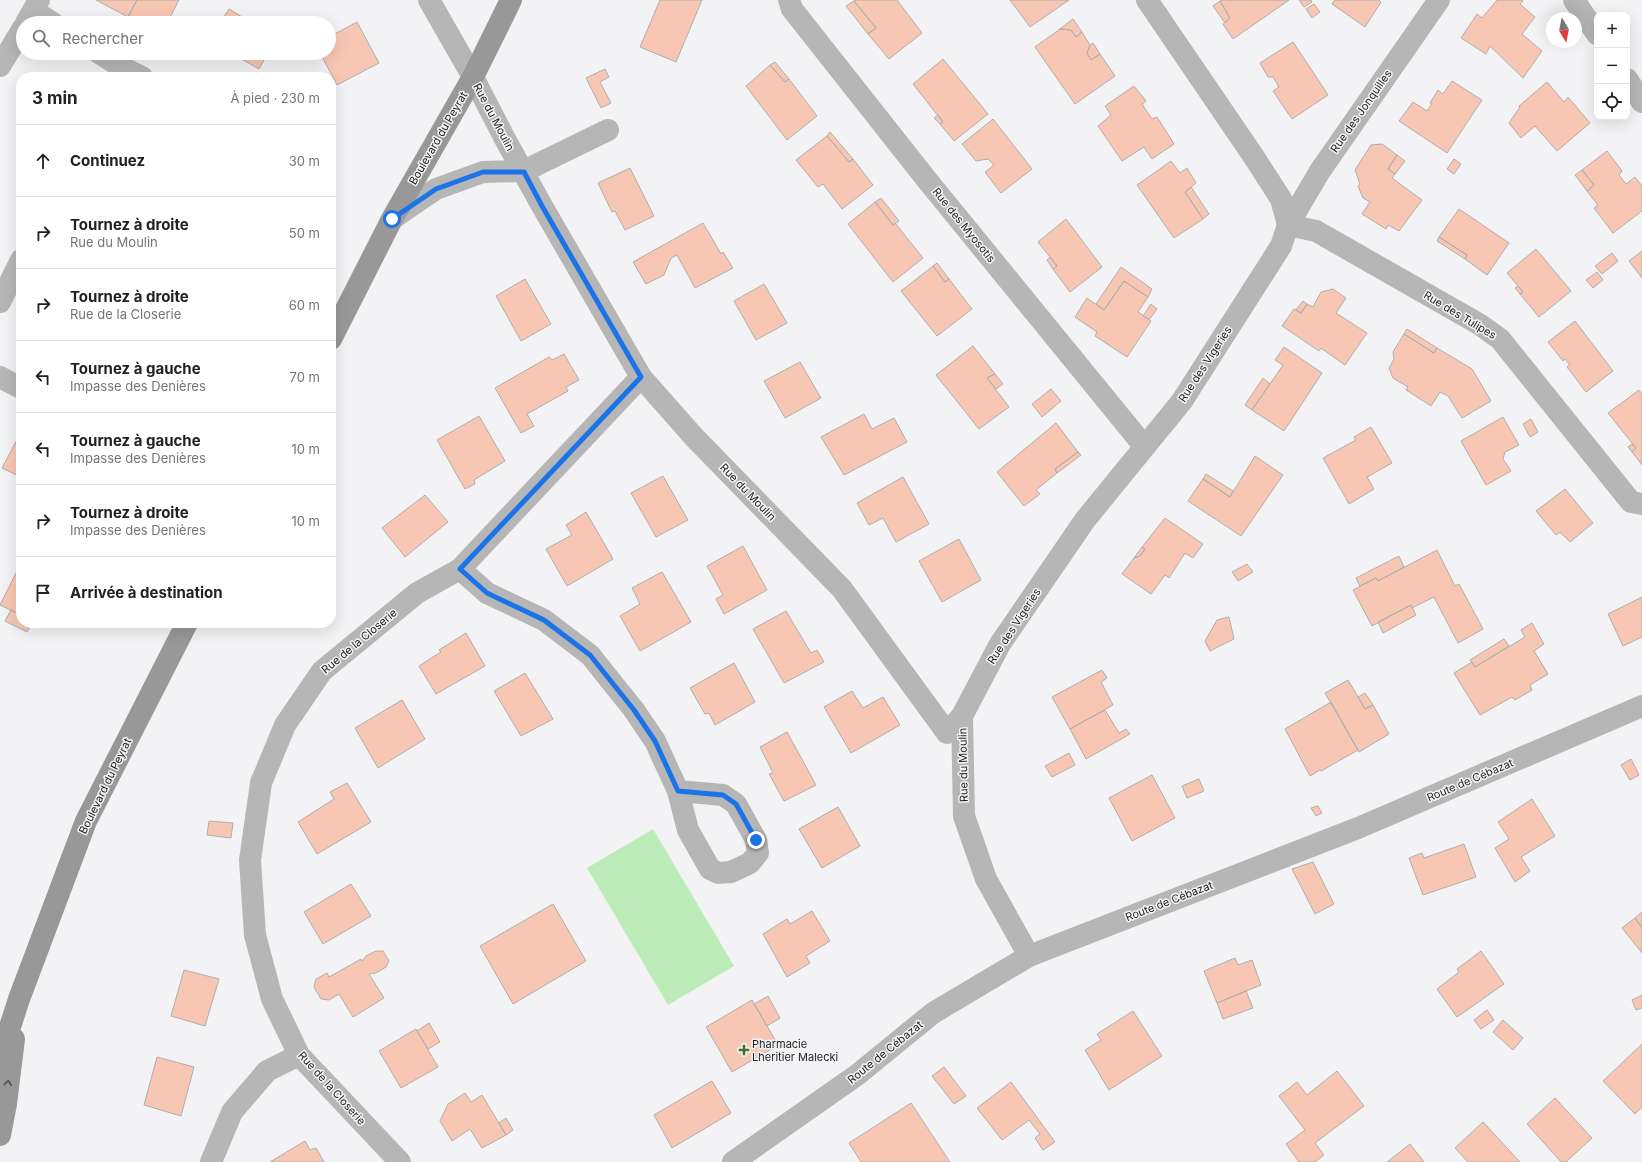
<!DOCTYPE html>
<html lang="fr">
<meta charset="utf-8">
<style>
body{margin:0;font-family:Inter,sans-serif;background:#f6f6f6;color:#202124}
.controls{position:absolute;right:12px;top:12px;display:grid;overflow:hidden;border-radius:8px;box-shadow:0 4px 16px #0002}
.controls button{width:36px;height:36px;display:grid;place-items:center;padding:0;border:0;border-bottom:1px solid #e0e0e0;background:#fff;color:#202124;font:20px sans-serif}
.compass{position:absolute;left:1546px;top:12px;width:36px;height:36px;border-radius:50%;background:#fff;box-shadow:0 4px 16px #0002;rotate:170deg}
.stop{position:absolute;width:12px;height:12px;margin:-9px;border:3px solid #1a73e8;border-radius:50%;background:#fff}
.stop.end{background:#1a73e8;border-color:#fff;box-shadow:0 1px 4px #0008}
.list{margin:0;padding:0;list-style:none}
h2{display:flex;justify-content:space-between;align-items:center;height:52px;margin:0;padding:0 16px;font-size:17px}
h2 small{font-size:13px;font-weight:400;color:#757577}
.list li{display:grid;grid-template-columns:26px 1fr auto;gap:12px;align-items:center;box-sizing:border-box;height:72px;padding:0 16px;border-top:1px solid #e0e0e0}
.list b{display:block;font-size:15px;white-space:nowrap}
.list p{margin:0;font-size:13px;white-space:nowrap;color:#757577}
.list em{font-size:13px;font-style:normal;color:#757577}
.icon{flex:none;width:22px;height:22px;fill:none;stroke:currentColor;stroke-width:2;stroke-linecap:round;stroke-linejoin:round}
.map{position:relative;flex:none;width:1642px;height:1162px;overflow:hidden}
.search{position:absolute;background:#fff;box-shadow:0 4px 16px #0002;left:16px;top:16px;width:320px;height:44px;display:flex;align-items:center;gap:10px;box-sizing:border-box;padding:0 14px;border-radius:22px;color:#757577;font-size:15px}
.panel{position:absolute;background:#fff;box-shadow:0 4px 16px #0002;left:16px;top:72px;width:320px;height:556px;border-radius:16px}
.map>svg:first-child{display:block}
.green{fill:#bbecb7}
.building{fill:#f8c7b3;stroke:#afaead}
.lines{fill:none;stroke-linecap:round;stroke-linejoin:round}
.minor{stroke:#b6b6b7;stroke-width:22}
.tertiary{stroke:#b6b6b7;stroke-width:22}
.secondary{stroke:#989899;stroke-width:22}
.oneway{stroke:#4f4f50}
.route{stroke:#1a73e8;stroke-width:5}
.poi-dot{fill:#476e29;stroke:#f3f3f5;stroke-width:1.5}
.labels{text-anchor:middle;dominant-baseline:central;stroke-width:3;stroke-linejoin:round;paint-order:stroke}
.street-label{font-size:11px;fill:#1e1e1f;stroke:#f3f3f5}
.poi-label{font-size:11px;fill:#1e1e1f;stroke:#f3f3f5;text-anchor:start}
</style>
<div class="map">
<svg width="1642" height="1162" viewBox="0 0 1642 1162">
<rect width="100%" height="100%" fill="#f3f3f5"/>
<!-- green -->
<path class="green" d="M653 829 734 966 668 1005 587 868Z"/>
<!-- building -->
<path class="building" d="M96 0H137L128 17Z
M137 0H179L167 23H140L128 17Z
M660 0H702L676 62 640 47Z
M855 0H897L922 33 889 59 868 34 876 28 854 1Z
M1010 0H1069L1030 27Z
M1223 0H1289L1233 39 1223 24 1230 18 1220 1Z
M1299 0H1311L1312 2 1304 7Z
M1335 0H1379L1381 2 1365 27 1332 4Z
M1497 0H1522L1523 1 1520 4 1535 17 1522 34 1542 51 1523 78 1490 46 1486 54 1461 38 1477 14 1482 18Z
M854 1 876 28 868 34 846 6Z
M1220 1 1230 18 1225 23 1213 6Z
M1314 4 1320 12 1312 18 1306 9Z
M229 9 252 23H220Z
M1073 19 1082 32 1076 37 1071 30 1060 29Z
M357 22 379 63 337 85 320 53H329V37Z
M1060 29 1071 30 1076 37 1082 32 1090 45 1087 53 1091 60 1100 54 1115 76 1075 104 1035 47Z
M1293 42 1328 95 1292 119 1273 91 1279 87 1273 77H1268L1260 63Z
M1093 43 1100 54 1091 60 1087 53 1090 45Z
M231 53H268L259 69Z
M943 59 988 114 954 141 940 124 943 122 913 84Z
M775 62 789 79 785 82 770 65Z
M770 65 785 82 789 79 817 116 787 140 746 86Z
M605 69 609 77 600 82 611 103 601 108 586 78Z
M1452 81 1482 100 1447 153 1399 121 1413 102 1427 111 1432 104 1430 103 1438 90 1443 94Z
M1547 82 1564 102 1568 97 1590 123 1557 151 1535 126 1521 138 1509 123 1520 107 1519 106Z
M1134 86 1146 101 1142 104 1152 119 1157 117 1174 144 1152 159 1144 147 1122 161 1098 126 1111 115 1105 106Z
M938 115 943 122 940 124 934 118Z
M993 119 1032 169 1001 193 985 172 994 165 988 159 976 161 962 144Z
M830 132 853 159 849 162 827 136Z
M827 136 849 162 853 159 873 185 842 209 823 184 818 187 796 160Z
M1382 144 1397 155 1388 169 1395 174 1392 178 1422 200 1399 231 1388 225 1386 229 1362 214 1370 202 1363 198 1358 186 1360 184 1355 170 1371 145Z
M1607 151 1622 171 1619 175 1626 184 1635 177 1642 186V211L1613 233 1594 208 1598 205 1587 191 1594 185 1582 170Z
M1397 155 1405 161 1395 174 1388 169Z
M1454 159 1461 164 1454 174 1447 169Z
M1171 161 1180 173 1187 168 1196 183 1185 192 1203 219 1174 238 1137 185Z
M630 168 654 216 625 230 615 211 612 212 598 183Z
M1582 170 1594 185 1587 191 1575 175Z
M1191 187 1209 214 1203 219 1185 192Z
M881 198 899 221 893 225 875 202Z
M875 202 893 225 895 223 923 258 893 282 848 224Z
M1459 209 1509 243 1487 275 1465 259 1467 255 1439 237Z
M1066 219 1102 267 1070 292 1053 269 1057 266 1038 242Z
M703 223 721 254 723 252 733 268 695 288 677 255 671 258 664 275 646 284 633 262Z
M1439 237 1467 255 1465 259 1437 241Z
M1536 249 1571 291 1539 317 1520 294 1523 292 1507 273Z
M1642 251V278L1629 261Z
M1612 253 1618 261 1602 274 1595 266Z
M1050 257 1057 266 1053 269 1047 260Z
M937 263 949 279 945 282 933 266Z
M933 266 945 282 949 279 972 309 937 336 901 291Z
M1121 267 1152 289 1148 297 1124 281 1104 310 1096 304Z
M1597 272 1603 280 1593 288 1586 280Z
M525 279 551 324 521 341 496 296Z
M1124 281 1148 297 1138 312 1151 321 1127 357 1095 336 1097 332 1075 317 1087 298 1104 310Z
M764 284 787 323 756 340 734 301Z
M1518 286 1523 292 1520 294 1515 288Z
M1333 289 1346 298 1336 313 1367 333 1345 365 1321 348 1319 351 1282 326 1294 309 1301 313 1307 304 1313 307 1321 292Z
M1303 301 1307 304 1301 313 1296 310Z
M1151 304 1157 309 1149 320 1143 316Z
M1575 321 1613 371 1586 392 1567 367 1570 365 1565 359 1563 361 1548 342Z
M1407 329 1437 348 1434 353 1404 334Z
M1404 334 1434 353 1437 348 1472 369 1491 401 1462 418 1448 396 1440 392 1431 406 1406 390 1408 387 1393 378 1389 368 1394 359 1393 352Z
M973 346 995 374 987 378 1009 407 979 429 936 375Z
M1284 347 1322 373 1284 431 1252 410 1283 365 1275 360Z
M564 354 579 380 566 387 568 391 527 414 534 426 521 433 495 388 549 357 552 360Z
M800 362 821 398 785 418 764 381Z
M995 374 1003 384 996 389 987 378Z
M1263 378 1270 384 1252 410 1245 405Z
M1051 389 1061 401 1042 417 1032 404Z
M1639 390 1642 394V465L1632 452 1636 448 1608 413Z
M864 414 872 429 894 418 907 442 844 475 821 437Z
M479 416 505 461 474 480 475 484 465 489 437 440Z
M1503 417 1519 445 1505 452 1503 459 1511 471 1486 485 1461 441Z
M1531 419 1538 432 1530 437 1523 424Z
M1056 423 1078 452 1055 469 1057 473 1036 490 1040 494 1024 506 997 472Z
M1371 427 1392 463 1367 477 1374 489 1349 504 1323 458 1356 440 1354 437Z
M18 438 21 440V477L2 468Z
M1632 444 1636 448 1632 452 1628 447Z
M1078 452 1081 455 1057 473 1055 469Z
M1255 456 1283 475 1241 536 1188 501 1203 479 1230 497Z
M1206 474 1233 491 1230 497 1203 479Z
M663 476 688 520 656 537 631 493Z
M903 477 929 524 896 542 883 518 869 525 857 503Z
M1565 489 1593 523 1570 542 1560 532 1556 535 1536 511Z
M425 495 448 522 405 557 382 528Z
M586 512 613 559 567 586 546 549 572 535 566 525Z
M1165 518 1203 544 1193 558 1185 553 1169 578 1165 575 1151 594 1122 574 1134 558 1140 556 1145 549 1142 547Z
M959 539 981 580 942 602 919 561Z
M743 546 767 590 724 614 716 599 723 595 707 566Z
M1142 547 1145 549 1140 556 1134 558Z
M1437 550 1455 586 1459 584 1483 629 1458 643 1434 597 1412 608 1411 605 1372 626 1353 590 1376 578 1378 581Z
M1399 556 1404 567 1378 581 1376 578 1360 586 1356 578Z
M21 563V615L0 605Z
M1247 564 1253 572 1238 581 1232 572Z
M662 572 691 622 640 651 620 616 640 604 632 588Z
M1642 597V637L1623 646 1608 614Z
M1411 605 1416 615 1383 633 1378 622Z
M11 610 21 615V623H32L27 632 5 621Z
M786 611 811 653 817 650 824 662 784 683 753 629Z
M1229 617 1234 639 1210 651 1205 641 1217 620Z
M1532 623 1544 644 1534 651 1548 674 1530 685 1532 690 1515 700 1512 697 1480 715 1454 673 1472 662 1475 667 1525 637 1521 630Z
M466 633 485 666 436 694 419 666 441 652 439 650Z
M1504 639 1509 646 1475 667 1470 660Z
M734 663 755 702 715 725 709 713 705 714 690 688Z
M1102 670 1107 678 1101 682 1113 705 1070 729 1052 697Z
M525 673 553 719 521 736 494 691Z
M1348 680 1365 709 1373 705 1389 734 1359 752 1325 693Z
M852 691 863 708 883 697 900 725 851 753 824 707Z
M1365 693 1373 705 1365 709 1358 697Z
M402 700 425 739 378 768 355 728Z
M1331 702 1358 750 1321 771 1320 770 1310 776 1285 729Z
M1105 710 1119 733 1126 729 1130 734 1086 759 1070 729Z
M787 732 816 785 784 801 769 774 773 773 760 747Z
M1069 753 1075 765 1052 777 1045 766Z
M1631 759 1639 775 1630 780 1621 765Z
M1152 775 1175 818 1132 841 1109 798Z
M1199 779 1204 791 1187 798 1182 786Z
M347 783 371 822 317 854 298 822 334 799 330 792Z
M1532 799 1555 836 1521 857 1530 871 1515 882 1495 848 1509 839 1498 822Z
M1318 806 1322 813 1316 816 1311 808Z
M838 807 860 846 822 868 799 829Z
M209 821 233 823 231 838 207 835Z
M1464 844 1476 877 1423 895 1409 858 1422 853 1424 858Z
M1313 862 1334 904 1315 914 1292 869Z
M351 884 371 916 323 944 304 912Z
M553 904 586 961 513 1004 480 946Z
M812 911 830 941 806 956 810 963 787 977 763 934 787 919 790 924Z
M1642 912V928L1635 918Z
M1635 918 1642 928V953L1622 928Z
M376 951H383L389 961 386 967 376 973 369 974 384 998 353 1017 339 994 329 1000 321 999 314 987 316 979 327 973 329 977 361 959 362 961 366 956Z
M1481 951 1504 984 1457 1017 1437 989 1459 972 1457 969Z
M1235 958 1238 965 1252 960 1261 985 1217 1003 1204 971Z
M184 970 219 979 205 1026 171 1016Z
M1246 991 1253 1008 1223 1019 1217 1003Z
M1642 995V1008L1636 1010 1632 1000Z
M768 996 780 1018 767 1026 754 1004Z
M752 1000 778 1045 732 1072 706 1027Z
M1487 1010 1494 1020 1481 1029 1474 1020Z
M1133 1011 1162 1056 1109 1090 1085 1050 1101 1040 1097 1034Z
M1503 1020 1523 1038 1513 1050 1493 1032Z
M429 1023 440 1042 428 1049 417 1031Z
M416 1029 438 1067 401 1088 379 1051Z
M1642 1044V1107L1635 1114 1603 1081Z
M157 1057 194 1067 181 1116 144 1105Z
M944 1067 966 1096 954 1104 932 1076Z
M1337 1071 1364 1106 1315 1143 1324 1155 1315 1162H1299L1286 1144 1305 1130 1279 1096 1297 1082 1307 1095Z
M712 1081 731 1113 672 1148 654 1115Z
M1011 1082 1055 1142 1043 1150 1035 1138 1040 1134 1029 1120 1002 1140 977 1108Z
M465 1093 471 1102 482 1095 506 1135 482 1148 470 1129 452 1141 440 1121 448 1104Z
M1555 1098 1592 1138 1566 1162H1561L1527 1124Z
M911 1103 950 1162H861L849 1143Z
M506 1118 513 1130 506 1135 499 1123Z
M1483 1122 1520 1162H1468L1455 1148Z
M305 1141 310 1150 316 1148 324 1162H270Z
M1410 1144 1424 1162H1387Z"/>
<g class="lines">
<!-- minor -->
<path class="minor" d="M429 0 473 77 505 139 542 206 641 377 694 437 842 589 947 733 962 716 964 816 986 879 1029 956
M789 0 792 9 927 180 1144 446
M1439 0 1320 171 1288 225 1316 231 1479 324 1500 339 1631 502 1642 504
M1574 0 1597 34
M34 11 53 23
M26 23 39 0
M99 53 118 65 142 77
M0 66 23 28
M1627 79 1642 102
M392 219 436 189 483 172 524 171 608 130
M0 302 21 260
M0 377 21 388
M460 569 487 593 544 620 590 655 634 710 655 741 678 791 688 830 710 869 718 873 731 872 750 863 758 853 756 840 736 804 723 795 678 791
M962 716 1000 644 1085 520 1182 401 1281 246 1288 225 1281 199 1254 157 1147 0
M211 1162 232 1112 267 1071 299 1055
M400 1162 299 1055 272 999 255 935 250 860 261 783 285 725 322 671 417 593 460 569 641 377"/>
<!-- tertiary -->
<path class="tertiary" d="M733 1162 857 1075 933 1013 1029 956 1358 828 1642 706"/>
<!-- secondary -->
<path class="secondary" d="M331 339 392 219 473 77 511 0
M0 1058 19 999 86 821 187 623
M0 1135 6 1104 14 1039"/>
</g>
<!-- one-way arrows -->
<defs><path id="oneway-chevron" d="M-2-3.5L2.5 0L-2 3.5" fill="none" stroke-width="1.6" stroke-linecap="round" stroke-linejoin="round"/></defs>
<use class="oneway" href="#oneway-chevron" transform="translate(8 1083) rotate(-83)"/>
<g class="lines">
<!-- route -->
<path class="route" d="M392 219 436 189 483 172H524L542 206 641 377 460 569 487 593 544 620 590 655 634 710 655 741 678 791 723 795 736 804 756 840"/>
</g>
<!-- markers -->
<path class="poi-dot" d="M742 1044h4v4h4v4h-4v4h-4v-4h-4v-4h4z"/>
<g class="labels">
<!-- street labels -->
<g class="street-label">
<text transform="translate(1361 111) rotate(-55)">Rue des Jonquilles</text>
<text transform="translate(494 117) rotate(62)">Rue du Moulin</text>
<text transform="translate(438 138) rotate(-60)">Boulevard du Peyrat</text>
<text transform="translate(964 225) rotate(51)">Rue des Myosotis</text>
<text transform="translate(1460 315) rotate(31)">Rue des Tulipes</text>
<text transform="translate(1205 364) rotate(-57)">Rue des Vigeries</text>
<text transform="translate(748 492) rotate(46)">Rue du Moulin</text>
<text transform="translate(1014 626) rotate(-57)">Rue des Vigeries</text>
<text transform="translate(359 641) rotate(-40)">Rue de la Closerie</text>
<text transform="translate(963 765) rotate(-91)">Rue du Moulin</text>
<text transform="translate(1470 780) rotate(-23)">Route de Cébazat</text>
<text transform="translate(105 786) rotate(-64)">Boulevard du Peyrat</text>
<text transform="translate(1169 901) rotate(-21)">Route de Cébazat</text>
<text transform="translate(885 1052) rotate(-39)">Route de Cébazat</text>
<text transform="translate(332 1088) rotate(48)">Rue de la Closerie</text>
</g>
<!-- poi labels -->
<g class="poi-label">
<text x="752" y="1044">Pharmacie<tspan x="752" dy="13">Lheritier Malecki</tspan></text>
</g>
</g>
</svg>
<div class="controls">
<button>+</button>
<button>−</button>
<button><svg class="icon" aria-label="locate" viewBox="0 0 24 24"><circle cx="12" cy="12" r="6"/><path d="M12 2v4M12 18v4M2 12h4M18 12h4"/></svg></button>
</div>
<svg class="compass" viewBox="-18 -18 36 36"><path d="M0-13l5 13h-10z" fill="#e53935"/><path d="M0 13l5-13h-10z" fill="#757577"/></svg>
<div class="stop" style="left:392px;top:219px"></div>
<div class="stop end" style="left:756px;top:840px"></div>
<div class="search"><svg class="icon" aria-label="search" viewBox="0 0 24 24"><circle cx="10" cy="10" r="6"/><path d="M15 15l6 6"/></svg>Rechercher</div>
<section class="panel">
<h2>3 min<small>À pied · 230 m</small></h2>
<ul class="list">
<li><svg class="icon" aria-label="ahead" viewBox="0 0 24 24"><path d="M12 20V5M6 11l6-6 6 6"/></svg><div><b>Continuez</b></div><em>30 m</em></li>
<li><svg class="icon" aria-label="right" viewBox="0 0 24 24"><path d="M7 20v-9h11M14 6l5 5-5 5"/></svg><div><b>Tournez à droite</b><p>Rue du Moulin</p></div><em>50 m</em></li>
<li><svg class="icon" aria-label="right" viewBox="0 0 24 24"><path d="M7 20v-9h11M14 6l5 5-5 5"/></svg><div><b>Tournez à droite</b><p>Rue de la Closerie</p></div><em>60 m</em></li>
<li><svg class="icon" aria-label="left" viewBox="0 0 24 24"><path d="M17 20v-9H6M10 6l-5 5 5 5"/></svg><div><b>Tournez à gauche</b><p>Impasse des Denières</p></div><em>70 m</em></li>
<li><svg class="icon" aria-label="left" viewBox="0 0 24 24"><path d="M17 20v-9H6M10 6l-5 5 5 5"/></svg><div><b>Tournez à gauche</b><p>Impasse des Denières</p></div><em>10 m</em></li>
<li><svg class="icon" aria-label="right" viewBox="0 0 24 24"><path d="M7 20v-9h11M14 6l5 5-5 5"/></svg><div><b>Tournez à droite</b><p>Impasse des Denières</p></div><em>10 m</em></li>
<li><svg class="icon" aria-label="arrive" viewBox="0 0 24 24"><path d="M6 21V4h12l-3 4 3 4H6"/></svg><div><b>Arrivée à destination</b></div></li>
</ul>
</section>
</div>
